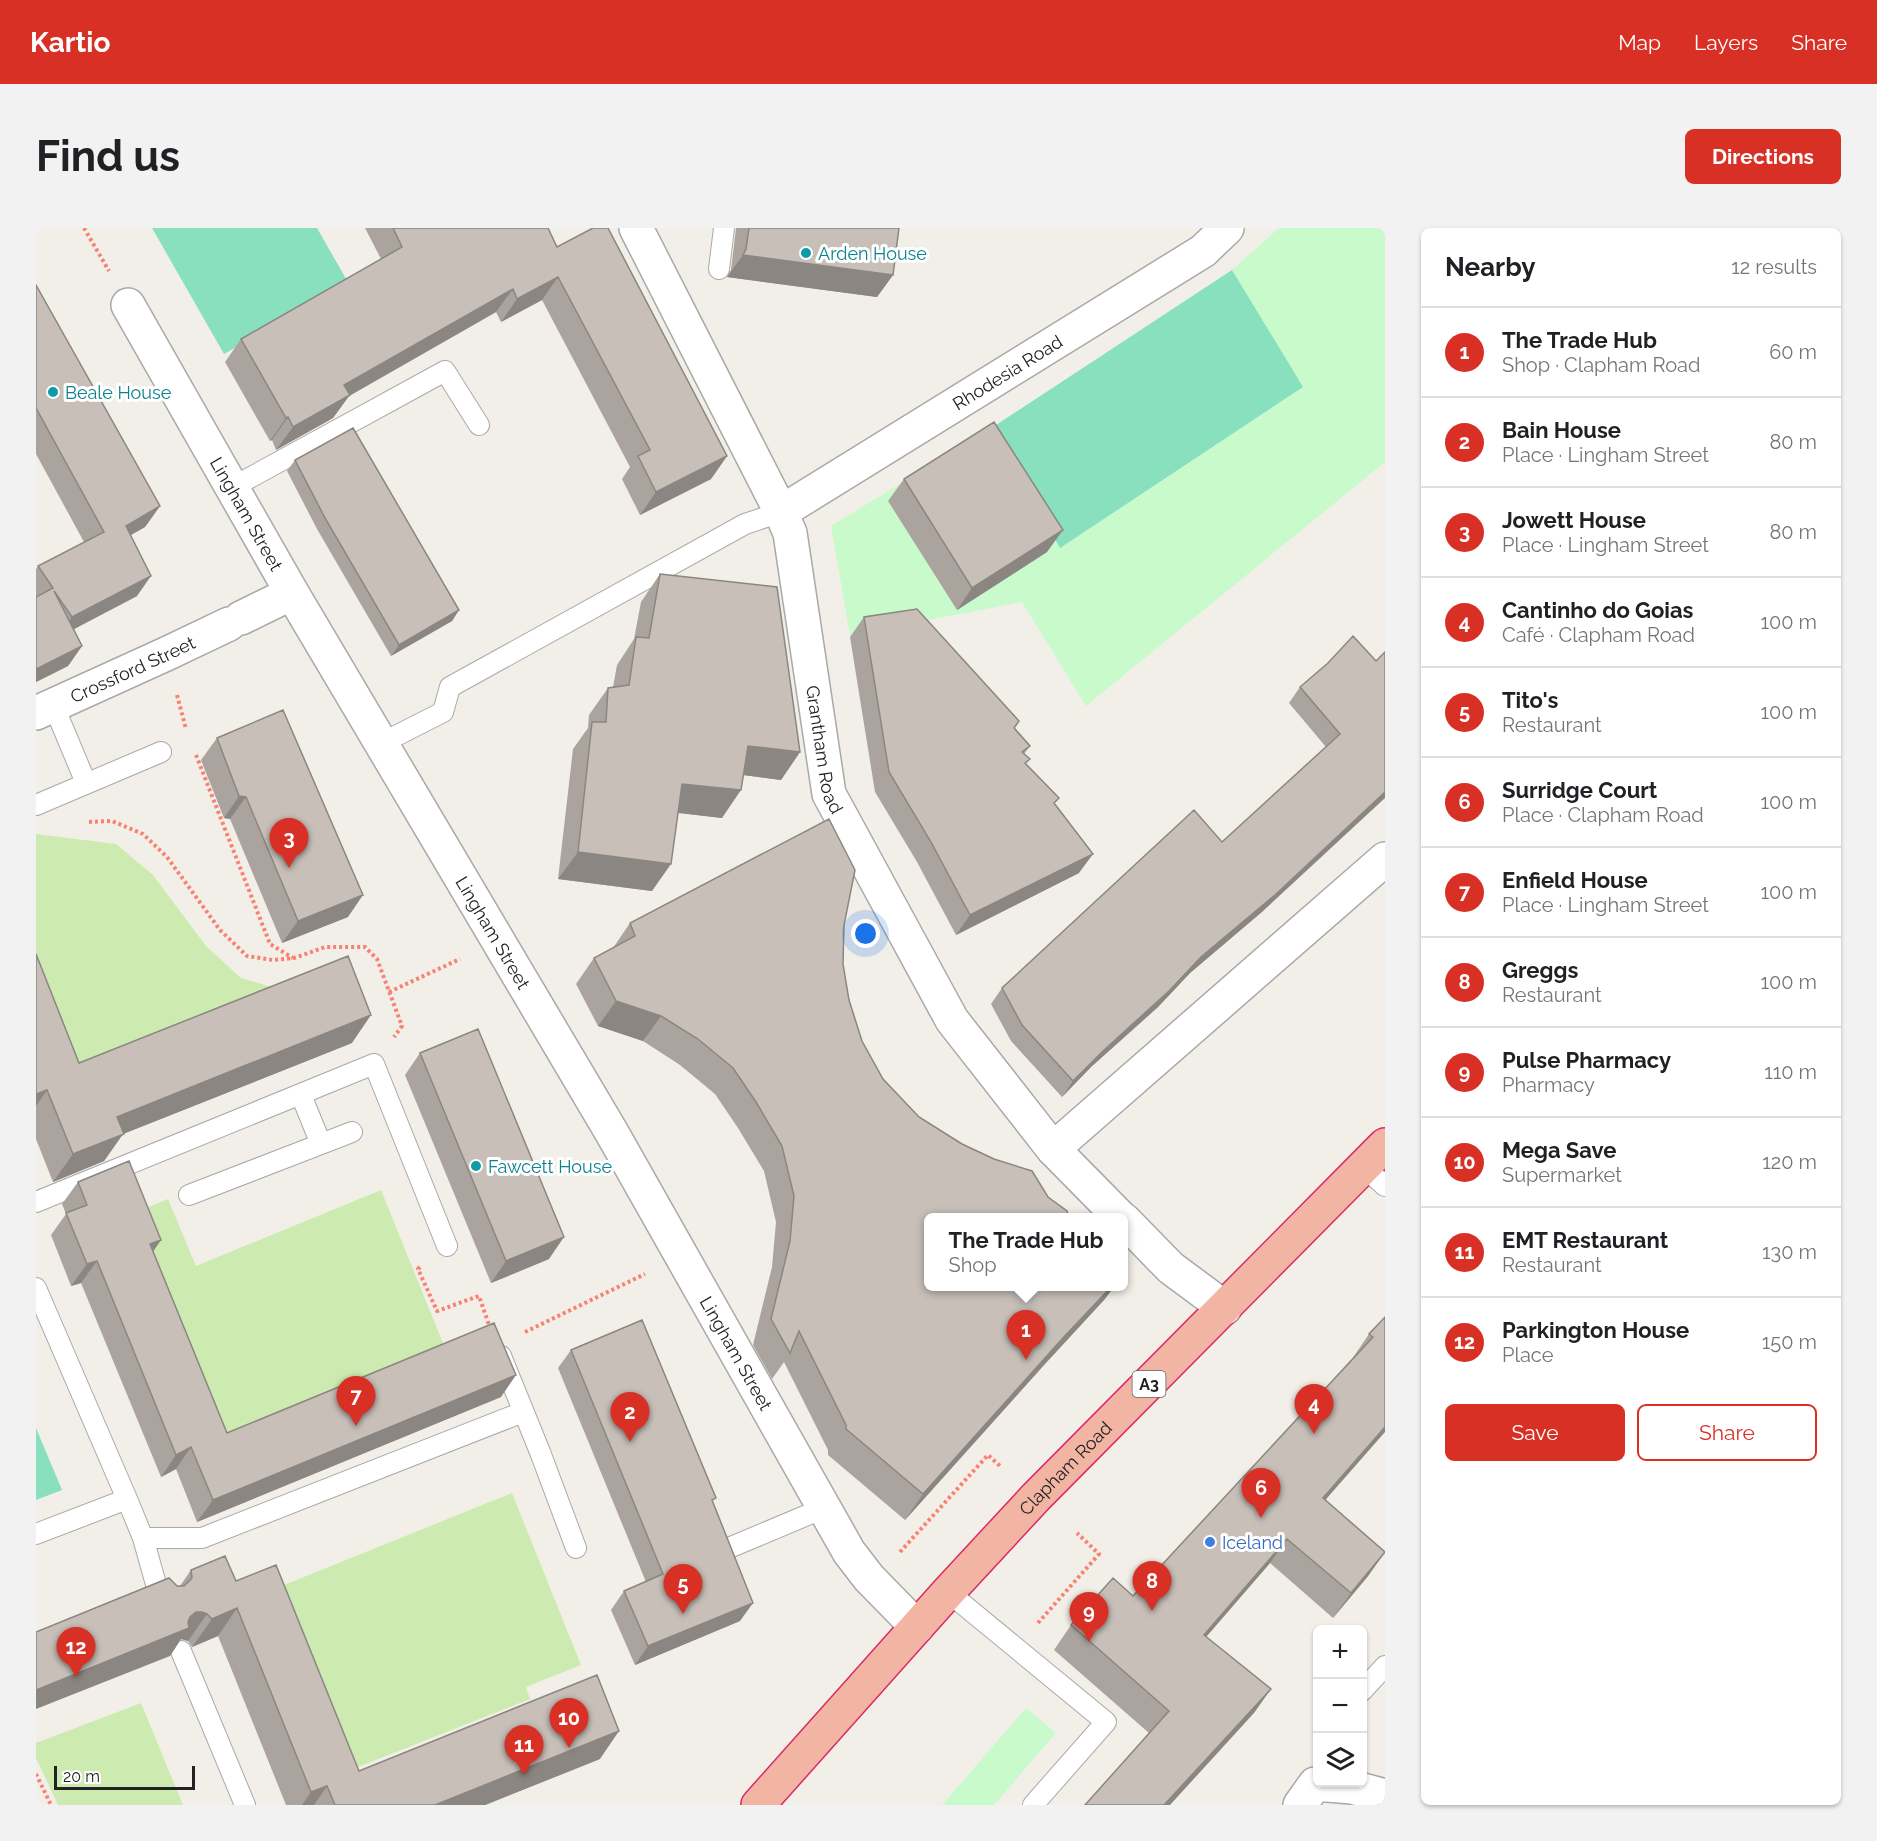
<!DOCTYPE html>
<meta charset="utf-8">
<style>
body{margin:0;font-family:Raleway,sans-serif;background:#f2f2f2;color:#202124}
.controls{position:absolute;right:18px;bottom:18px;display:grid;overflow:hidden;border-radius:9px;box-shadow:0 2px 4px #0004}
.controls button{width:54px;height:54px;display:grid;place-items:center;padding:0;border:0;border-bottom:2px solid #e0e0e0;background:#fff;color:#202124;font:30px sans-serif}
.scale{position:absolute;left:18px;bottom:15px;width:141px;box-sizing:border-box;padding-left:6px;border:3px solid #222;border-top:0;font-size:16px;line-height:21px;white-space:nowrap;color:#222;-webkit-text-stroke:4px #fff;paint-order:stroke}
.you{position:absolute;left:830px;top:706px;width:21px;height:21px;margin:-15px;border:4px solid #fff;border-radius:50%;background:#1a73e8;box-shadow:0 0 0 9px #1a73e833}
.badge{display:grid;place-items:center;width:39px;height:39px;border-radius:50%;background:#d93025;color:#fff;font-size:20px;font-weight:700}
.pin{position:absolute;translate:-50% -50px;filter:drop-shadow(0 2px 3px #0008)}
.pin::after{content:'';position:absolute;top:32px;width:21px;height:18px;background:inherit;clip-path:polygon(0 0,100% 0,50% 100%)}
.popup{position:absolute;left:888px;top:985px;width:204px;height:78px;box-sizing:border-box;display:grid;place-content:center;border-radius:9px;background:#fff;filter:drop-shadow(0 2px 4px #0005);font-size:20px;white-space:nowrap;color:#757577}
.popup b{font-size:22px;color:#202124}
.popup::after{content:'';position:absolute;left:50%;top:100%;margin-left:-12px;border:12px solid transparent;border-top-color:#fff}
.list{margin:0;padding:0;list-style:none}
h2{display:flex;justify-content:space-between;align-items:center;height:78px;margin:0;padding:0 24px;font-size:26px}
h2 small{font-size:20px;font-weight:400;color:#757577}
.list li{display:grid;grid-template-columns:39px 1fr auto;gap:18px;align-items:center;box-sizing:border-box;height:90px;padding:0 24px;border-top:2px solid #e0e0e0}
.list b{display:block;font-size:22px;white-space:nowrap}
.list p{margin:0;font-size:20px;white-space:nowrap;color:#757577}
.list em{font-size:20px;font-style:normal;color:#757577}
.actions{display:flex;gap:12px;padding:18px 24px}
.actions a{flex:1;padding:14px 0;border:2px solid #d93025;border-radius:9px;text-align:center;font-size:21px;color:#d93025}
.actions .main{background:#d93025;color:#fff}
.icon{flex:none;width:33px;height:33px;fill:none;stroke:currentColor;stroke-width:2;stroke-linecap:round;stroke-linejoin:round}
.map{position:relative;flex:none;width:1349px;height:1577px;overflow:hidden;border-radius:9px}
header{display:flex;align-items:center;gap:36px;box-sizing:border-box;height:84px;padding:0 30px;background:#d93025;color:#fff}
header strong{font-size:28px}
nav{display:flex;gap:33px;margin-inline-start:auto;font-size:21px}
.intro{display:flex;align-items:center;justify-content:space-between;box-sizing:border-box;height:144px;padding:0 36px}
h1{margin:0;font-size:42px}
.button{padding:15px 27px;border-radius:9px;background:#d93025;color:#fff;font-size:21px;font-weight:700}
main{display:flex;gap:36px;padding:0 36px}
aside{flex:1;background:#fff;border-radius:9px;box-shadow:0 2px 4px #0004}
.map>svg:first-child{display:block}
.grass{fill:#cdebb0}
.park{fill:#c8facc}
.pitch{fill:#88e0be}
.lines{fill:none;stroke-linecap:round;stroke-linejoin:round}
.service-casing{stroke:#a9a9a9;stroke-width:22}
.minor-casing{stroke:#a9a9a9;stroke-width:36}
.trunk-casing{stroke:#dc2a67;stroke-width:36}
.path{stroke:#fa8072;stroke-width:4;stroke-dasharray:3 3;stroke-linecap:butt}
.service{stroke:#fff;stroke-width:20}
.minor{stroke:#fff;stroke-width:33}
.trunk{stroke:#f2b4a3;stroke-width:33}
.wall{fill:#aba49e}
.shaded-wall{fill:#8b8681}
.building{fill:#c7bfb8;stroke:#8b8681;stroke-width:1.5}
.culture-dot{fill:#0f9aa8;stroke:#fff;stroke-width:2}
.shop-dot{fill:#3f7fe0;stroke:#fff;stroke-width:2}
.labels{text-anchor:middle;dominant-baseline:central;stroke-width:6;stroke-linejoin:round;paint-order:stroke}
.shield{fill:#fff;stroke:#646464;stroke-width:1.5}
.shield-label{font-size:16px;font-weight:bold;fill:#222}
.culture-label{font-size:18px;fill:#0d838f;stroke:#fff;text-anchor:start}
.street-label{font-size:18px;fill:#222;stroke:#fff}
.shop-label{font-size:18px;fill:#366cbe;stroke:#fff;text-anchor:start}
</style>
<header>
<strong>Kartio</strong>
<nav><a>Map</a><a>Layers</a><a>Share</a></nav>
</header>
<div class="intro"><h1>Find us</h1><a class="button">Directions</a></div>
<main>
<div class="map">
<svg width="1349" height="1577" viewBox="0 0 1349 1577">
<rect width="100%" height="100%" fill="#f2efe9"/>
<!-- grass -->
<path class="grass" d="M0 606 80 616 117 647 170 718 205 750 242 761 40 841 0 748Z
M345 962 409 1120 190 1209 98 985 132 971 160 1038Z
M476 1265 545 1437 490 1459 494 1471 322 1539 248 1357Z
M105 1475 147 1577H22L0 1530V1515Z"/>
<!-- park -->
<path class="park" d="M1243 0H1349V234L1050 478 986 374 814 407 795 298 957 199 1196 42Z
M990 1480 1020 1505 958 1577H906Z"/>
<!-- pitch -->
<path class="pitch" d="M116 0H281L313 56 188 126Z
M1196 42 1267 159 1024 320 957 199Z
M0 1200 26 1262 0 1272Z"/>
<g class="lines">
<defs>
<path id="service" d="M683 41 688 0
M197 259 409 143 443 197
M17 476 50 555
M346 515 407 484 414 459 709 296 745 284
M0 577 125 524
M285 916 316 904
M1328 939 1349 958
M153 967 285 916 265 867
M0 974 338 836 411 1018
M0 1060 91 1271 107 1310 125 1374
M465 1128 504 1224 540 1320
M0 1306 91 1271
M107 1310H166L487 1184
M688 1322 788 1280
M912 1364 1070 1494 997 1577
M145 1423 209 1577
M1326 1463 1349 1438"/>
<g id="minor">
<path id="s1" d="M600 0 745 284 754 305 793 566 916 792 1017 921 1085 990"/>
<path id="s2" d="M92 77 256 365 576 905 813 1324 833 1350 881 1399"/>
<path id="s3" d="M745 284 1167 23 1191 0"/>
<path d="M205 390 256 365"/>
<path id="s4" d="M0 485 130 426 193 396"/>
<path d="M1017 921 1349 631"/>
<path d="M1088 992 1135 1040 1189 1080"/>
<path d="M1264 1577 1279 1556 1316 1559 1349 1568"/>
</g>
<g id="trunk">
<path id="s5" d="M722 1577 912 1364 1000 1269 1349 917"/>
</g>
</defs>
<!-- service casing -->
<use href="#service" class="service-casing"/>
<!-- minor casing -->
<use href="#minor" class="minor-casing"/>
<!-- trunk casing -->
<use href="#trunk" class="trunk-casing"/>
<!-- path -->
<path class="path" d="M48 0 73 43
M141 467 150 501
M160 527 234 716 257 730
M53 594 76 593 107 606 131 629 184 702 211 728 237 732 258 730 289 719H329L341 731 366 798 358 809
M353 764 424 731
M384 1039 382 1041 401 1083 443 1068 453 1097
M489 1104 609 1046
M864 1324 952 1227 964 1238
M1002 1395 1063 1326 1041 1305
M0 1546 15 1577"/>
<!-- service -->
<use href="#service" class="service"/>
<!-- minor -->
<use href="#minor" class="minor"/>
<!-- trunk -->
<use href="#trunk" class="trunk"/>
</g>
<!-- wall -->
<path class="wall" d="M329 0H512L521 19 691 228 675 251 604 287 586 251 594 239 506 72 465 94 460 84 313 168 297 190 240 222 236 212 234 213 189 134 205 111 345 31Z
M700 0H863L857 47 841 69 691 49 695 42Z
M0 57 124 278 109 299 95 307 101 368 38 401 46 418 32 438 0 454V341L2 338 48 314 0 226Z
M259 232 423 382 416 393 355 428 281 301 251 243Z
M868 251 1011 324 921 382 852 273Z
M624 346 764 524 745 552 707 547 686 590 642 585 616 663 522 651 537 521 552 500 553 487 572 460 577 459 581 437 598 411 605 374Z
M828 389 979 500 994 518 988 526 994 531 990 536 1018 576 1043 645 920 707 881 634 839 564 814 409Z
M1340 433 1227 683 1154 745 1122 779 1055 839 1026 869 975 813 955 776 966 760 1186 614 1290 519 1253 475 1264 459Z
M181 510 312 689 246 715 194 591 188 590 165 532Z
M594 695 808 697 807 736 813 772 892 1059H1078L1068 1072 1008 1137 869 1292 792 1227V1222L748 1134 736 1151 717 1117 736 1039 740 994 728 943 702 900 679 866 644 837 607 813 562 798 540 756 558 730 577 720Z
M0 726 43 835 316 815 87 906 68 933 17 954 0 911Z
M384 825 513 1031 455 1055 369 847Z
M42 954 117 1023 191 1205 465 1169 161 1294 140 1241 125 1249 45 1055 35 1058 15 1007 30 986 26 976Z
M1349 1089 1290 1272 1349 1324 1332 1348 1297 1390 1234 1335 1170 1409 1218 1485 1113 1505 1018 1422 1035 1397 1097 1368 1316 1131 1333 1106Z
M535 1122 677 1274 704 1393 599 1437 575 1382 588 1363 610 1354 522 1140Z
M155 1342 200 1353 323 1543 564 1531 449 1577H250L182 1408 156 1419 152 1413 145 1411 134 1428 141 1358H144Z"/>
<!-- shaded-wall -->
<path class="shaded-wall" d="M707 27 857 47 841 69 691 49Z
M522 49 506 72 465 94 481 71Z
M477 61 460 84 313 168 297 190 240 222 257 199 308 157Z
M252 189 236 212 234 213 250 190Z
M691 228 675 251 604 287 620 264Z
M124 278 109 299 75 318 90 298Z
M1027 302 1011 324 921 382 936 360Z
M115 348 101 368 21 410 36 389Z
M423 382 416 393 355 428 363 417Z
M46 418 32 438 0 454V441Z
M712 518 764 524 745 552 692 545Z
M646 556 705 562 686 590 627 583Z
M1349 564V570L1227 683 1154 745 1122 779 1055 839 1026 869 1037 853 1067 823 1165 729Z
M203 568 210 569 194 591 188 590Z
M542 624 635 636 616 663 522 651Z
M1057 626 1043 645 920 707 934 687Z
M327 667 312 689 246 715 262 693Z
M580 773 625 788 607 813 562 798Z
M335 787 316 815 87 906 68 933 17 954 37 926 81 889Z
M11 862 0 878V866Z
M528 1009 513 1031 455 1055 470 1033Z
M125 1012 110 1034 114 1016Z
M61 1033 45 1055 35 1058 51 1036Z
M1075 1059H1078L1068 1072 1008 1137 869 1292 887 1266 1026 1111Z
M480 1147 465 1169 161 1294 177 1272Z
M1349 1199V1204L1270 1294 1287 1270Z
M155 1219 140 1241 125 1249 140 1227Z
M1251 1311 1234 1335 1151 1431 1168 1407Z
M1349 1324 1332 1348 1297 1390 1315 1365Z
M717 1375 704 1393 599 1437 612 1418Z
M201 1380 182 1408 156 1419 176 1391Z
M160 1384H166L171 1386 152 1413 145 1411 134 1428 0 1481V1462L154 1389Z
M1235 1461 1218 1485 1134 1577H1128Z
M583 1503 564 1531 449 1577H399Z
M291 1558 278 1577H266L275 1564Z"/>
<!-- building -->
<path class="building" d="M357 0H512L521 19 557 0H572L691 228 620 264 602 228 614 222 522 49 481 71 477 61 308 157 314 167 257 199 252 189 250 190 205 111 366 19Z
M713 0H863L857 47 707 27 710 21Z
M0 57 124 278 90 298 115 348 36 389 18 363 46 418 0 441V369L17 360 2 338 68 304 0 180Z
M958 194 1027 302 936 360 868 251Z
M317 200 423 382 363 417 289 290 259 232Z
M624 346 741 359 764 524 712 518 705 562 646 556 635 636 542 624 556 494H570L572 460 593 457 600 409 613 410Z
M881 381 983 493 978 500 994 518 986 524 994 531 989 535 1023 570 1018 575 1057 626 934 687 895 614 853 544 828 389Z
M1317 408 1340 433 1349 424V564L1239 667 1165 729 1133 763 1067 823 1037 853 986 797 966 760 1158 582 1186 614 1304 506 1264 459 1292 435Z
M247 482 327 667 262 693 210 569 203 568 181 510Z
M793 591 819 642 808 697 807 736 813 772 826 813 847 851 883 889 926 916 958 931 996 943 1012 969 1031 983 1033 990H892V1059H1075L1026 1111 887 1266 810 1201V1197L763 1103 754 1125 735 1091 754 1013 758 968 746 918 720 874 697 840 662 811 625 788 580 773 558 730 599 708 594 695Z
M0 726 43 835 312 728 335 787 81 889 88 906 37 926 11 862 0 866Z
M442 801 528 1009 470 1033 384 825Z
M93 933 125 1012 114 1016 191 1205 458 1095 480 1147 177 1272 155 1219 140 1227 61 1033 51 1036 30 985 51 977 42 954Z
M1349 1089V1199L1287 1270 1349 1324 1315 1365 1251 1311 1168 1407 1235 1461 1128 1577H1049L1133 1483 1035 1397 1077 1350 1097 1368 1337 1109 1333 1106Z
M606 1092 680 1270 676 1272 717 1375 612 1418 588 1363 627 1346 535 1122Z
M189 1328 200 1353 240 1337 323 1543 561 1447 583 1503 399 1577H299L291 1558 275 1564 201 1380 176 1391 171 1386 166 1384H160L154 1389 152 1394 153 1400 0 1462V1404L133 1350 141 1358H148L156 1350 155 1342Z"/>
<!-- markers -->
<g class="culture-dot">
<circle cx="770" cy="25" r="6"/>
<circle cx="17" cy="164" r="6"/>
<circle cx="440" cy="938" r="6"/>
</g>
<circle class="shop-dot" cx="1174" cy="1314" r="6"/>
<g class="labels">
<!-- shield labels -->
<rect class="shield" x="1096.5" y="1143" width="33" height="26" rx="4.5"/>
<g class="shield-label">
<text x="1113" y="1156">A3</text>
</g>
<!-- culture labels -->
<g class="culture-label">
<text x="782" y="25">Arden House</text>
<text x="29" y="164">Beale House</text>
<text x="452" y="938">Fawcett House</text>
</g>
<!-- street labels -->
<g class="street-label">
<text stroke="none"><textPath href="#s3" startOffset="266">Rhodesia Road</textPath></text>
<text stroke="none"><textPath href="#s2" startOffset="240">Lingham Street</textPath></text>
<text stroke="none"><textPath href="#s4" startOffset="106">Crossford Street</textPath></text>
<text stroke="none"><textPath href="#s1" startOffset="561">Grantham Road</textPath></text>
<text stroke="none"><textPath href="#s2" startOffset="726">Lingham Street</textPath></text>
<text stroke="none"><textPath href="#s2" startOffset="1212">Lingham Street</textPath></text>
<text stroke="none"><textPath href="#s5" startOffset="456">Clapham Road</textPath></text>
</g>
<!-- shop labels -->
<g class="shop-label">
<text x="1186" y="1314">Iceland</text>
</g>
</g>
</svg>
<div class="controls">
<button>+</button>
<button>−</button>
<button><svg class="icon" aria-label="layers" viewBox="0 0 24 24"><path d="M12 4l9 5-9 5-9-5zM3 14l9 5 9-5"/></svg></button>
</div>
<div class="scale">20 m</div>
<div class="you"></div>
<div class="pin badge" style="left:990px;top:1132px">1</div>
<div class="popup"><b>The Trade Hub</b>Shop</div>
<div class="pin badge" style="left:594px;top:1214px">2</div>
<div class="pin badge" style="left:253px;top:640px">3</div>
<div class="pin badge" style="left:1278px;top:1206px">4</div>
<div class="pin badge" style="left:647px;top:1386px">5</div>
<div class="pin badge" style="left:1225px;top:1290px">6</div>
<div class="pin badge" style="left:320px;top:1198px">7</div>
<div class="pin badge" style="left:1116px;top:1383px">8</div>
<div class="pin badge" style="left:1053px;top:1414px">9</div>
<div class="pin badge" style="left:533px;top:1520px">10</div>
<div class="pin badge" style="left:488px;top:1547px">11</div>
<div class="pin badge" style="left:40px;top:1449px">12</div>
</div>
<aside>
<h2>Nearby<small>12 results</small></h2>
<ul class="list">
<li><span class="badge">1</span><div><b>The Trade Hub</b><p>Shop · Clapham Road</p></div><em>60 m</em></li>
<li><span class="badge">2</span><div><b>Bain House</b><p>Place · Lingham Street</p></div><em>80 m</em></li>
<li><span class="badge">3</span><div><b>Jowett House</b><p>Place · Lingham Street</p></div><em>80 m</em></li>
<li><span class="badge">4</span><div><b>Cantinho do Goias</b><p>Café · Clapham Road</p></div><em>100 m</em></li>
<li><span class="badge">5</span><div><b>Tito's</b><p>Restaurant</p></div><em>100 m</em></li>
<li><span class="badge">6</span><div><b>Surridge Court</b><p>Place · Clapham Road</p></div><em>100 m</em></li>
<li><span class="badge">7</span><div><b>Enfield House</b><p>Place · Lingham Street</p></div><em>100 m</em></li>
<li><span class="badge">8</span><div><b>Greggs</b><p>Restaurant</p></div><em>100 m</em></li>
<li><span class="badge">9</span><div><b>Pulse Pharmacy</b><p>Pharmacy</p></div><em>110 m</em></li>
<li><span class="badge">10</span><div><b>Mega Save</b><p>Supermarket</p></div><em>120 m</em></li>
<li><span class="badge">11</span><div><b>EMT Restaurant</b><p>Restaurant</p></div><em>130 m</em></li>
<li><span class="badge">12</span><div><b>Parkington House</b><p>Place</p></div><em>150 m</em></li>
</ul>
<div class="actions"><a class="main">Save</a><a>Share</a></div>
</aside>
</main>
